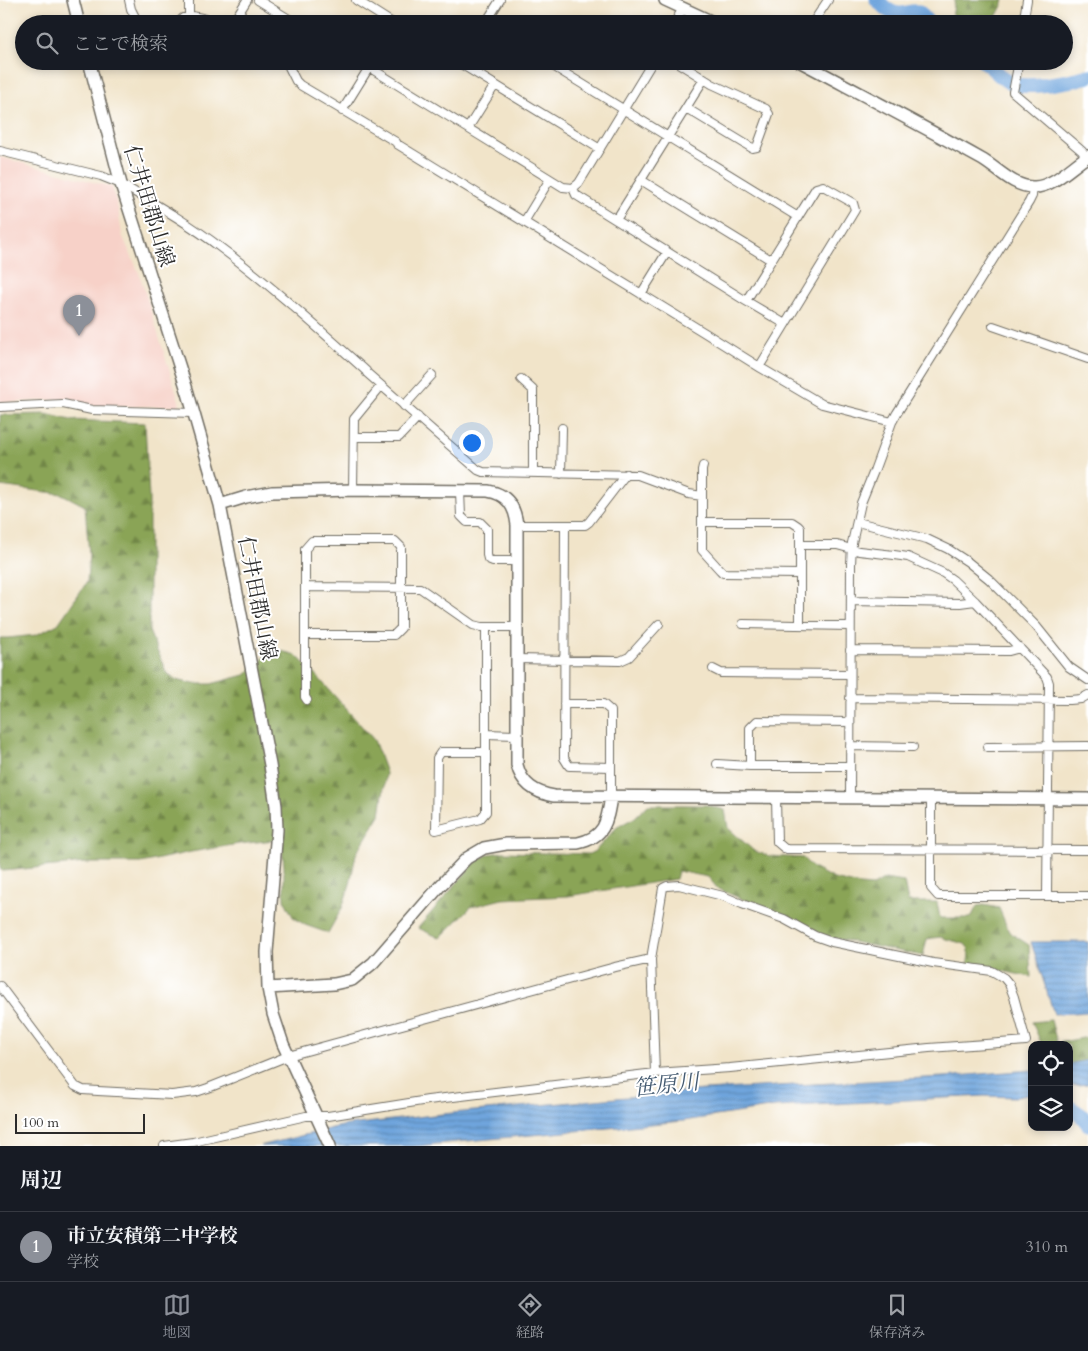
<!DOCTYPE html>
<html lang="ja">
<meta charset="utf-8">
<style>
body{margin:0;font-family:Cardo,"Noto Serif JP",serif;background:#20242c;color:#f1f3f6}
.controls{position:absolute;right:15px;bottom:15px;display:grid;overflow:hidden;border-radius:10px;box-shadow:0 2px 8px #0003}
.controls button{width:45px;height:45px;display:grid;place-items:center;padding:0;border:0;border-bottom:1px solid #363941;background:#171b24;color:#f1f3f6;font:25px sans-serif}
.scale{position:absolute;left:15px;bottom:12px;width:130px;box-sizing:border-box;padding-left:5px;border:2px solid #2b2b2b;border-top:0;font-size:14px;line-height:18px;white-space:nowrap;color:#2b2b2b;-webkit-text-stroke:4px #fff;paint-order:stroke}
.you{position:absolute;left:471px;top:442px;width:18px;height:18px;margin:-12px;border:4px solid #fff;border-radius:50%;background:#1a73e8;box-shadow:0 0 0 8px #1a73e833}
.badge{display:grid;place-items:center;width:32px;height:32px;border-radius:50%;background:#8c9099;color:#fff;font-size:16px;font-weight:700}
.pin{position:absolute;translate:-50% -41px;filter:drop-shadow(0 1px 2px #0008)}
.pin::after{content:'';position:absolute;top:26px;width:18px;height:15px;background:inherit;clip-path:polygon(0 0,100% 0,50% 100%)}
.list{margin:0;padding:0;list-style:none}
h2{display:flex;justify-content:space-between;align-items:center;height:65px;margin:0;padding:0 20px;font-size:21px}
h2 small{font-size:16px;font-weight:400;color:#9ea1a6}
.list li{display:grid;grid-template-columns:32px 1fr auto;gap:15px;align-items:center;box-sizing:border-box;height:70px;padding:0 20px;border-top:1px solid #363941}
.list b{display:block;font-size:19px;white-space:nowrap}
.list p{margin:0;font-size:16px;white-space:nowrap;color:#9ea1a6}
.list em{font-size:16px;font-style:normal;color:#9ea1a6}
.icon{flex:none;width:28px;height:28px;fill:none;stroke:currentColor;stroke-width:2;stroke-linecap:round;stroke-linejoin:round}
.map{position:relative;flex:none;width:1088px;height:1146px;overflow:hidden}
.search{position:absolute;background:#171b24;box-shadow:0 2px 8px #0003;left:15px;right:15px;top:15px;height:55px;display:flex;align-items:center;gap:12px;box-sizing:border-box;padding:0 18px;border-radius:28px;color:#9ea1a6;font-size:19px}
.sheet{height:135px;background:#171b24}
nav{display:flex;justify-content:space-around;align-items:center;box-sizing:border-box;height:70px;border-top:1px solid #363941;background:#171b24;font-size:14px;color:#9ea1a6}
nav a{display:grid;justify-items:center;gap:2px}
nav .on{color:#8c9099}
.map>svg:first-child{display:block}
.built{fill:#f7d1c8}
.forest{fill:url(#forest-firs);stroke:#5a6840}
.water{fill:url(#water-rules);stroke:#4d6884}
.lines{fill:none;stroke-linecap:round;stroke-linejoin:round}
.river{stroke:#6fa5dd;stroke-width:15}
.street-casing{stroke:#706c62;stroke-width:10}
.secondary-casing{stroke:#706c62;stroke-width:14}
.street{stroke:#fff;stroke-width:8}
.secondary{stroke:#fff;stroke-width:11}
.labels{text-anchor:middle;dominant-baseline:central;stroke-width:4;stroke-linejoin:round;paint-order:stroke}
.street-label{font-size:21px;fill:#2b2b2b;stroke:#fff}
.water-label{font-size:22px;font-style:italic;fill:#465c72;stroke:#fff}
</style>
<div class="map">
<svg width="1088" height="1146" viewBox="0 0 1088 1146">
<defs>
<pattern id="forest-firs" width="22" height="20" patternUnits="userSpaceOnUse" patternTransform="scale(1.25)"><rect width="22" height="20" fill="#8aa456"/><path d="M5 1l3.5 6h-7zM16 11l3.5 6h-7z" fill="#718647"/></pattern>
<pattern id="water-rules" width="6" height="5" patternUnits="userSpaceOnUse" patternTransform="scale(1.25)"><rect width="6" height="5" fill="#6fa5dd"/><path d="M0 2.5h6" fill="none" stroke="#5b87b3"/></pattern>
</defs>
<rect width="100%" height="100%" fill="#fff"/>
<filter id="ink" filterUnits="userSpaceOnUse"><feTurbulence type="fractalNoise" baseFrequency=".02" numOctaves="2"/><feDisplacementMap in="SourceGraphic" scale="10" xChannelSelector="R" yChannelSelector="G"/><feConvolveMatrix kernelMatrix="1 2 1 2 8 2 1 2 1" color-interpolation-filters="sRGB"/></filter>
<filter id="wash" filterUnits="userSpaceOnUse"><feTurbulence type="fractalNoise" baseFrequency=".0096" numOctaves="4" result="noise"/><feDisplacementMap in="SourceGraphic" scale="20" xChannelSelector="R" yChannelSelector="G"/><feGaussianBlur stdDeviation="1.12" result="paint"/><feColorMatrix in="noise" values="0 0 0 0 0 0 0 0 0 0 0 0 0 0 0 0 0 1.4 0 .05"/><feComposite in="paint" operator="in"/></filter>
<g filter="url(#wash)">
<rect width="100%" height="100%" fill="#f1e4c9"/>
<!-- built -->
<path class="built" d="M0 157 112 187 118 209 122 235 139 273 180 404 177 406 95 407 65 399 0 403Z"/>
<!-- forest -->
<path class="forest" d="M955 0H1004L1002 6 992 24H957L952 17Z
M46 414 71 420 145 423 149 498V631L166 672 176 680 194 684H211L245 675 274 649 296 655 316 675 374 740 386 773 380 815 356 854 350 884 342 908 328 933 305 925 293 917 284 899V866L282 849 274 840 239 844 191 852 141 863H85L3 871 0 869V638H8L36 635 58 624 87 582 89 554 85 506 62 494 0 486V415Z
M648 805H707L725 810 728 828 754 851 769 856 803 858 813 868 834 879 860 885 873 886 885 879 904 882 908 902H937L940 918H971L977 906 984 905 999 908 1009 932 1029 945 1031 977 968 964 969 949 965 944 946 939 940 937 927 939 923 956 828 937 790 919 718 889 708 877 678 871 676 879 568 896 502 899 471 907 440 938 418 928 476 861 489 854 502 852 589 854 595 851 617 827 634 818Z
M1051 1020 1057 1043 1088 1037V1060L1069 1064V1045H1042L1032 1022Z"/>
<!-- water -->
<path class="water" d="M1031 942H1088V1012L1054 1014Z
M1088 1060V1084L1069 1086V1064Z
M1032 1070V1094L1017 1097 984 1096 775 1107 683 1121 414 1146H260L341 1126 442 1114 704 1090 943 1077Z"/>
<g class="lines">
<!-- river -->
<path class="river" d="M877 0C884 7 891 15 902 14 908 13 912 11 919 12L929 24
M983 61C993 67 1000 78 1011 83 1025 90 1072 81 1088 76
M1069 1107 1081 1115 1088 1124"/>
</g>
</g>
<g filter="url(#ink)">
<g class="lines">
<defs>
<path id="street" d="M129 0 131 9 136 19 141 22 157 24
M189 0V16
M258 0 297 24
M356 0 394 24
M177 24 183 18 192 16 230 24
M232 24 247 0
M485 24 500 0
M674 24 683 8
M812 24 828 0
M1023 24 1027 0
M286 61 296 81 300 85 396 142 397 144 705 333 761 368V364L855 210 853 203 823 186 816 188 746 301
M359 61 563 187 573 188 579 183 653 61
M456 61 600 149
M545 61 798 217
M675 61 712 84 766 109 769 114 757 147 752 148 686 108
M1019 61 1013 92 1082 151 1086 157
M342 111 373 61
M468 128 495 85
M0 151 101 176 121 184C155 204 190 224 221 248 272 286 319 329 366 371L367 373 478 470 483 472 638 475 689 494 702 496
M641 180 771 260
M573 188 576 195 746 301 785 324
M616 220 704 79
M524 222 550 179
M641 294 667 252
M993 326 1088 359
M761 368 822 404 892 422
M521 379 533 390V473
M404 406 432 375
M0 407 63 404 92 410 193 413
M354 437H399L418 417
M703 466 702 470V550L720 570 723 573 800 574
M561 474 562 428
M353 490 354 419 381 386
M460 491 461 516 467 522H480L487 529V555L488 559 493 561H517
M702 522H792L798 526 800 528V625
M857 522 927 539 948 549 968 562 989 579 1036 626 1069 667 1088 680
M517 525H585L589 522 626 474
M565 525 564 758 569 766H571L611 767
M801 545H837L859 551 894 555 908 557 943 573 953 580 975 601 1047 677 1049 683 1047 896
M305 587 420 588 473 625 481 627H516
M851 601 960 603 975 601
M743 624 850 626
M486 627V752H441L437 758 436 830 480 819 486 812V752
M306 635H394L401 628V547L395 541H312L305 549V697L307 700
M850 650 1009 651 1020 648
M516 659 620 661 629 657 659 624
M713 669 721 673 850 674
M850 698 1070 700 1081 699 1088 695
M564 704H603L611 711V797
M486 734 516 735
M850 746 913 747
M987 747 1088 746
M717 764 750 766H849
M750 766V728L757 721 850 722
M776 798 777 842 784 848 787 849 1088 850
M931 798V888L938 896H1088
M850 799 851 565 852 543 861 503 874 471 892 422 897 413 1029 202 1032 196 1033 187
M0 986 75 1086 83 1090 98 1091 172 1095 196 1092 208 1088 288 1056 615 967 651 959
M164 1146 193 1142 306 1116H328L428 1100 655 1073 730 1068 929 1048 1026 1041 1014 997 1009 984 1004 978 992 971 933 963 832 942 815 936 784 919 742 904 723 896 679 885 667 886 663 888 651 959 655 1073"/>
<path id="secondary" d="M73 0 79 24
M665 0 717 24
M89 61 121 184 188 393 220 505 270 765 276 806 277 830 267 952 268 988 273 1014 283 1044 330 1146
M799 61C861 94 923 126 983 160 998 169 1014 187 1033 187 1052 188 1072 166 1088 156
M220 505 246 497 272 492 353 490 488 491C507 494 515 506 517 525V765C522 785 536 793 554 796L1088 799
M268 988 334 984 352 980 373 963 440 886 467 858 484 848 506 844 578 843C605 837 607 822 611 797"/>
</defs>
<!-- street casing -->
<use href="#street" class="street-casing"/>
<!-- secondary casing -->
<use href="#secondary" class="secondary-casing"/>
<!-- street -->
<use href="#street" class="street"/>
<!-- secondary -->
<use href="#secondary" class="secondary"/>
</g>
</g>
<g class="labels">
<!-- street labels -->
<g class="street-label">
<text transform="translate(149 206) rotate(73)">仁井田郡山線</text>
<text transform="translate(257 598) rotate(79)">仁井田郡山線</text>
</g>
<!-- water labels -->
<g class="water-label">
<text transform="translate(666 1085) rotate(-6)">笹原川</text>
</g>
</g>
</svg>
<div class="controls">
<button><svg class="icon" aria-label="locate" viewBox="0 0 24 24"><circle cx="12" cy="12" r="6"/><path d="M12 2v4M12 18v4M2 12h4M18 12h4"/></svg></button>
<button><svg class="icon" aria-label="layers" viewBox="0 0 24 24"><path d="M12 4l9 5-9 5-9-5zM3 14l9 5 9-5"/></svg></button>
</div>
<div class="scale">100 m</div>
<div class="you"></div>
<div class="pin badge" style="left:79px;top:336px">1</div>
<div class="search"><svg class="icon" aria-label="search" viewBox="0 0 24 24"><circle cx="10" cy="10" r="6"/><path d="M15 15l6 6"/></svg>ここで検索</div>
</div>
<section class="sheet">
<h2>周辺<small></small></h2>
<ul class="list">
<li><span class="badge">1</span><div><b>市立安積第二中学校</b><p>学校</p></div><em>310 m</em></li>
</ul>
</section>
<nav>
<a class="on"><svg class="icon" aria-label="map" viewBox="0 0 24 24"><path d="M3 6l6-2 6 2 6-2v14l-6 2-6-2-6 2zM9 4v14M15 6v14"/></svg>地図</a>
<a><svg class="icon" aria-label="directions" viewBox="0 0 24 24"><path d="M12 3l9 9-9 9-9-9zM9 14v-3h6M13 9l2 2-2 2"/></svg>経路</a>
<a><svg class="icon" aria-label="saved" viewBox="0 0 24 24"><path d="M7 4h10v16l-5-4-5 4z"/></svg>保存済み</a>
</nav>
